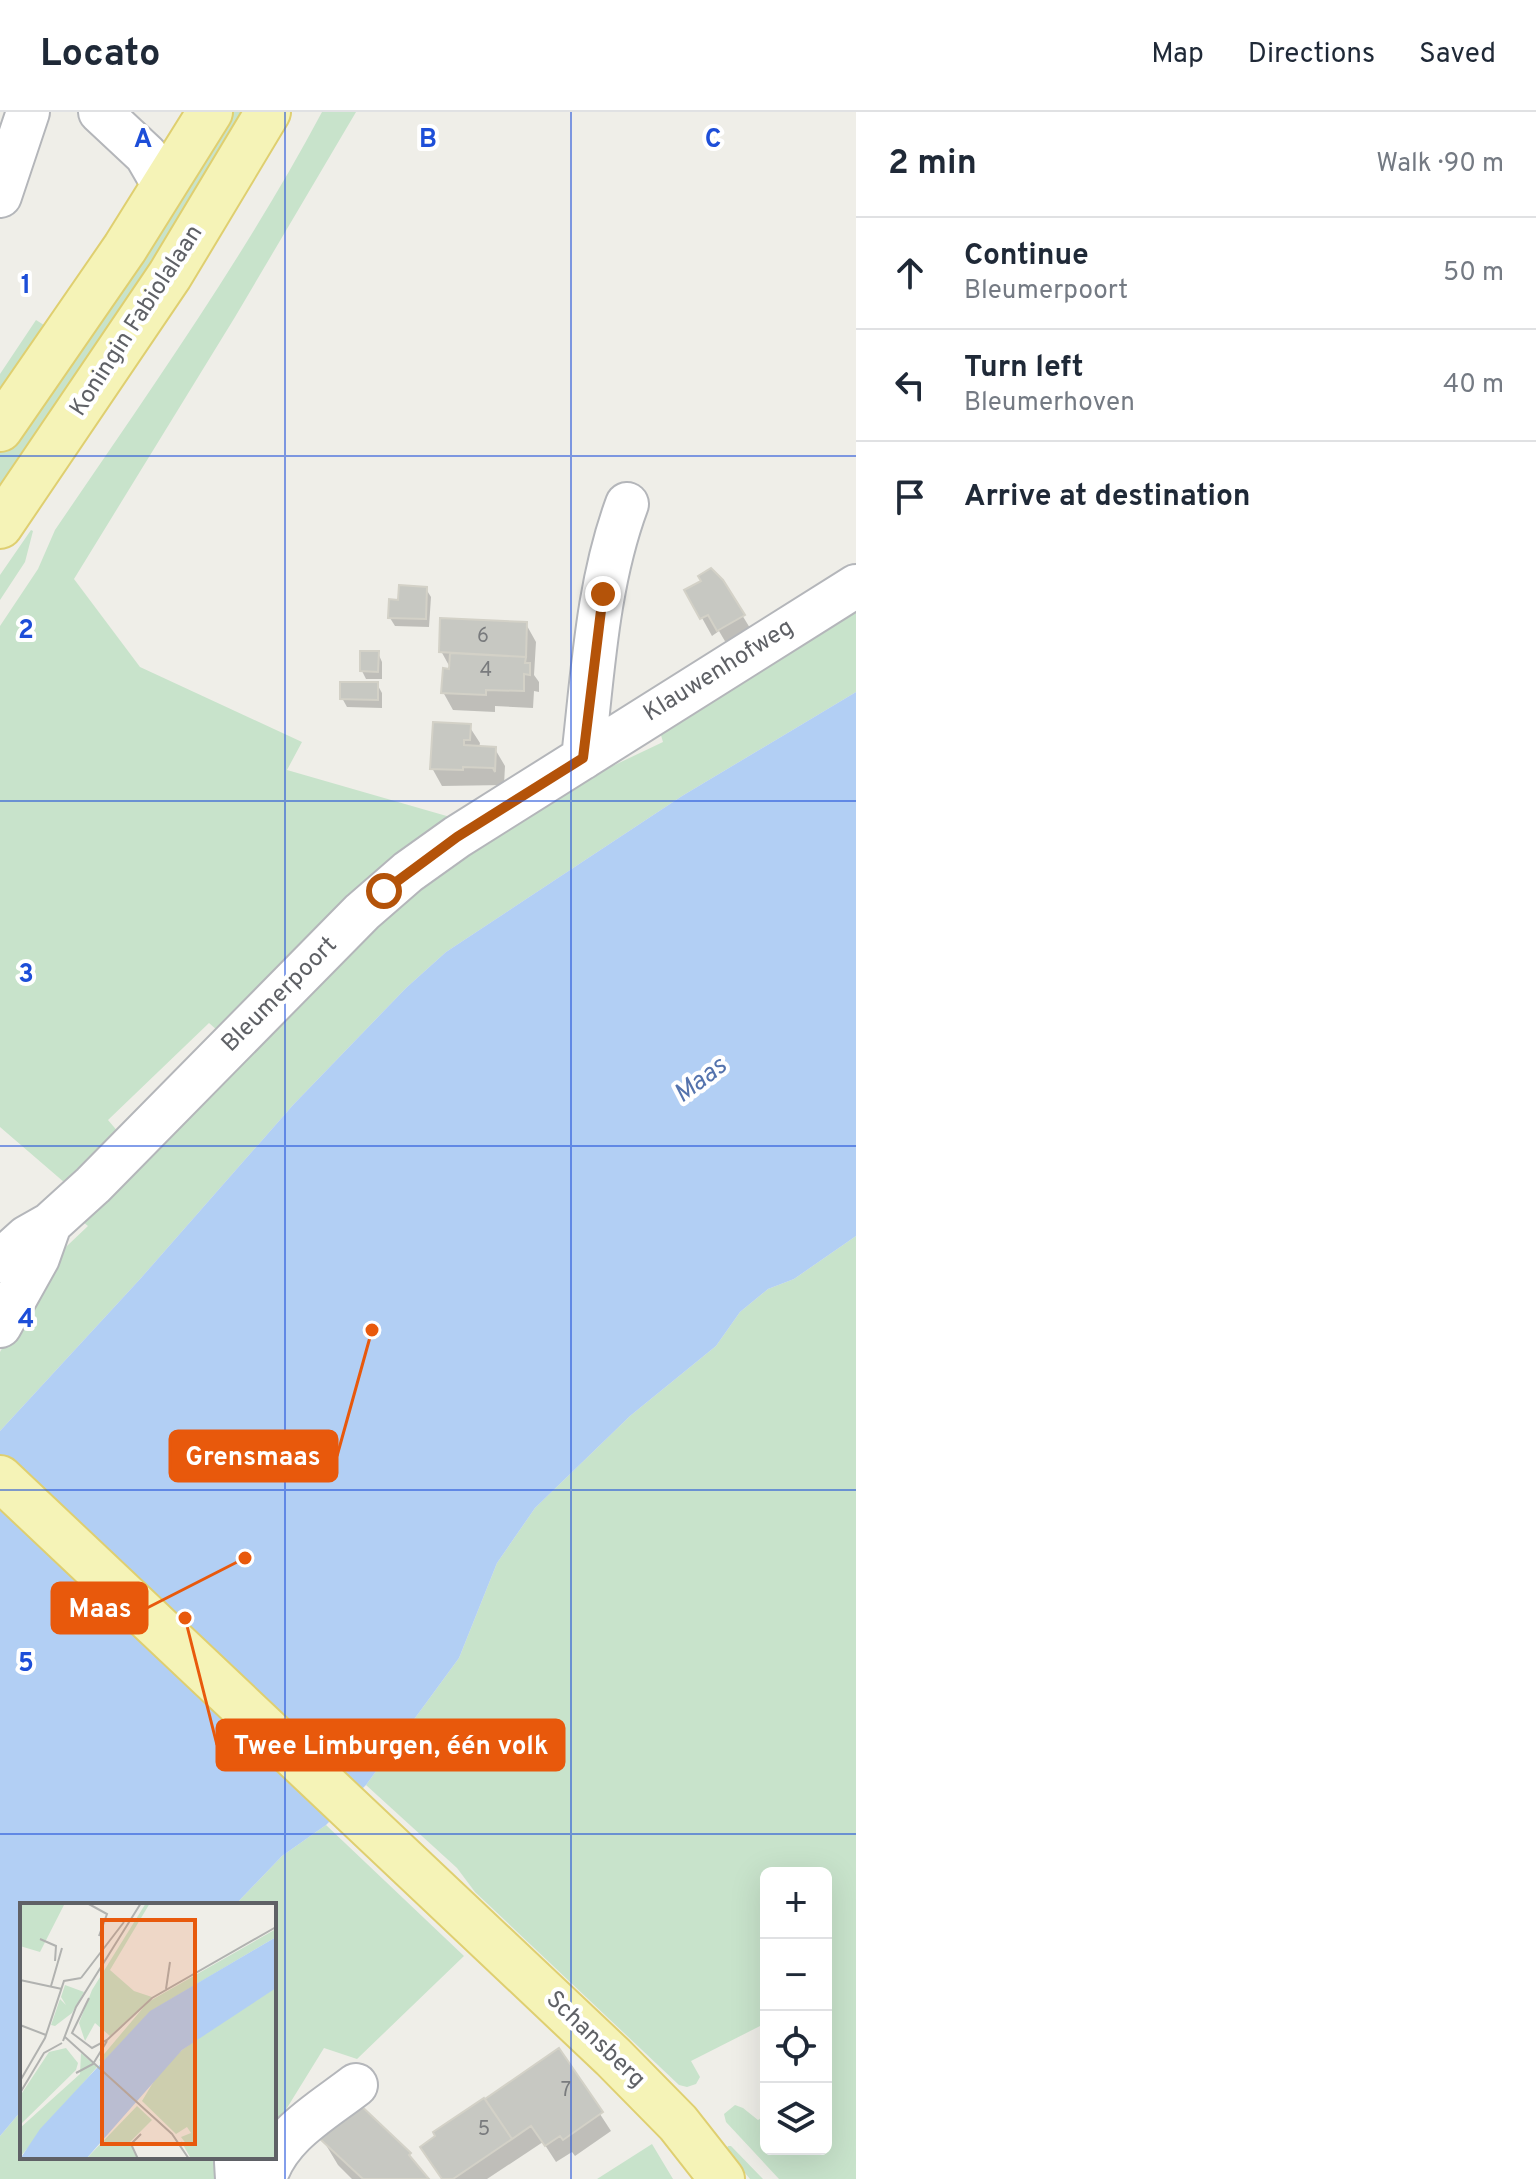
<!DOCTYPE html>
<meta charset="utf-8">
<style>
body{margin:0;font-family:Overpass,sans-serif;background:#f6f6f7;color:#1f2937}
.controls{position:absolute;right:24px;bottom:24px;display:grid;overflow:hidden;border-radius:12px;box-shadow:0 8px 32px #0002}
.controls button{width:72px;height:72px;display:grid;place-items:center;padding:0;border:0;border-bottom:2px solid #e0e1e3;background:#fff;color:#1f2937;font:40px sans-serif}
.stop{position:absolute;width:24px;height:24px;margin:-18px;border:6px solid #b45309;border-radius:50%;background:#fff}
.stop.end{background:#b45309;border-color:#fff;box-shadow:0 2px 8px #0008}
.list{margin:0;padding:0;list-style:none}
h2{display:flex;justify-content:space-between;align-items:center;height:104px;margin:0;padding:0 32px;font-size:34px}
h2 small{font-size:26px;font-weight:400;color:#747a83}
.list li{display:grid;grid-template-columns:52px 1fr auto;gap:24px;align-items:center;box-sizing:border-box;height:112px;padding:0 32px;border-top:2px solid #e0e1e3}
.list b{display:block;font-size:30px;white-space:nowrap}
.list p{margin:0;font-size:26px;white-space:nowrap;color:#747a83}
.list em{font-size:26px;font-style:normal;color:#747a83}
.icon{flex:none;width:44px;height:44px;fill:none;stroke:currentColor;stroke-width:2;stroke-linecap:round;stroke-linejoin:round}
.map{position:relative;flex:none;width:856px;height:2067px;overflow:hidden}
header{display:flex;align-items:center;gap:48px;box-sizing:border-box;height:112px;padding:0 40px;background:#fff;border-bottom:2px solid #e0e1e3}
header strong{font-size:38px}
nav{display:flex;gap:44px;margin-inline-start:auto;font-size:28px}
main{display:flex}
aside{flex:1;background:#fff}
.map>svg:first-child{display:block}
.green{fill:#c8e3cb}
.water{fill:#b2cff4}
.shadow{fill:#0003}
.building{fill:#c7c8c2;stroke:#d3d1c7;stroke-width:2}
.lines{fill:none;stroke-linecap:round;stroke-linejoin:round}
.minor-casing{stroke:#b4b6ba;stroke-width:46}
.major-casing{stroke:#dfcf70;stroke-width:48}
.minor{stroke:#fff;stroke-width:42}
.major{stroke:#f5f3b7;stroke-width:44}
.route{stroke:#b45309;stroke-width:10}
.grid{fill:none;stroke:#1d4ed8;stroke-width:2;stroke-opacity:0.55}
.labels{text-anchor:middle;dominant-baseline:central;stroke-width:8;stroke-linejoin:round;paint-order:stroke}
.number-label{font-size:20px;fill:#797b7d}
.street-label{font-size:24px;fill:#5f6166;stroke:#fff}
.water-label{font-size:26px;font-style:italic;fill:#5473ad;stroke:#fff}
.inset-road{fill:none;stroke:#b1b2b0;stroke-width:2}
.view{fill:#e8590c;fill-opacity:0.15;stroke:#e8590c;stroke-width:4}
.inset-edge{fill:none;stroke:#5f6166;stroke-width:4}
.grid-label{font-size:26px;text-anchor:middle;font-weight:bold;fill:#1d4ed8;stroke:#fff;stroke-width:8;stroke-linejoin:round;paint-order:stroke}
.leader{fill:none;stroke:#e8590c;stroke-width:3}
.callout-dot{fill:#e8590c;stroke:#fff;stroke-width:3}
.callout{fill:#e8590c;stroke:#e8590c;stroke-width:3}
.callout-label{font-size:26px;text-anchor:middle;font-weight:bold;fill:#fff}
</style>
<header>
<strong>Locato</strong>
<nav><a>Map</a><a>Directions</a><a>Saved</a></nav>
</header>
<main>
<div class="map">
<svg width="856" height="2067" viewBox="0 0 856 2067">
<rect width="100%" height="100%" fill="#efeee8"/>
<!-- green -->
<path class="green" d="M227 0H258L0 392V338Z
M322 0H356L235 205 74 467 140 555 302 630 287 658 464 709 226 926 209 911 108 1008 125 1028 72 1077 0 1015V514L38 457 55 418C148 281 244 146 322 0Z
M36 208 44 213 0 279V262Z
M31 418 33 419 25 450 0 488V463Z
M856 487V580L682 684 446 840 406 876 293 993 141 1166 0 1319V1240L49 1151 88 1114 83 1110 192 994 381 801 522 697 663 630 658 613Z
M856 1124V2067H779L726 2010 724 2002 735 1993 743 1996 758 2008 766 2003V2037H826V1761H766V1911L691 1949 700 1965 696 1972 687 1975 679 1973 475 1780 457 1756 366 1673 459 1546 497 1451 535 1396 630 1304 716 1234 740 1200 768 1177 794 1167Z
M326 1713 464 1844 357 1947 324 1936 274 2017V1793H235L282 1744Z
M22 1998V2045H257L250 2067H0V2024Z
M652 2032 673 2067H597Z
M728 2034H731L763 2067H750L726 2038Z"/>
<!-- water -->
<path class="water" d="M856 580V1124L794 1167 768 1177 740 1200 716 1234 630 1304 535 1396 497 1451 459 1546 366 1673 326 1713 282 1744 235 1793H22V1998L0 2024V1319L141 1166 293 993 406 876 446 840 682 684Z"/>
<!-- shadow -->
<path class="shadow" d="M722 470 753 521 729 536 719 519 712 524 687 479Z
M426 477 431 485 429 515 395 514 390 506 400 490Z
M526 512 536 530 534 563 539 570V580L534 579 533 596 495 594V600L453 598 443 580 452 559 441 539Z
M378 541 382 550V567H366L362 559Z
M377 572 382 581V596L347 595 342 586Z
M469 614 480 631 479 636 495 637 505 654 504 673 442 674 432 656Z
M559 1939 611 2019 575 2044 572 2040 556 2050 543 2030 487 2067H442L432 2053 438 2024 436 2021Z
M323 2028 409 2042 426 2067H352L338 2053Z"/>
<!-- building -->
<path class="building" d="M711 456 723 468 745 503 717 519 708 503 700 507 684 478 701 469 698 464Z
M399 473 427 475 426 507 388 506 389 487 398 488Z
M440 506 527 510 526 545 439 540Z
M360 539H379L378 560 360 559Z
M450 541 526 545 525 551H530V563L524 562V579L486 578V583L441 581 443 556 449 557Z
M340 570H378V588L340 587Z
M433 610 471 612 470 628H464V633L496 635 495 660 493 656 463 655V658L430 657Z
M559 1936 603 2000 563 2028 560 2024 545 2034 531 2014 512 2027 485 1987Z
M484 1986 512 2027 453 2067H442L420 2035 435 2024 433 2020Z
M356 1989 411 2041 409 2043 429 2067H363L320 2027Z"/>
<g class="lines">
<defs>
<path id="minor" d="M100 0 146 43 164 74
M0 84 28 0
M583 646C593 561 597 473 627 392
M0 1149 27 1125 50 1112 93 1073 362 800 408 760 457 725 856 474
M0 1214 38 1146 50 1112
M236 2050 237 2067
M265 2067C278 2023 321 2000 356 1973"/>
<path id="major" d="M0 317 125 136 210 0
M0 414 170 163 268 0
M0 1366 613 1945 678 2011 722 2067"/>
</defs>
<!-- minor casing -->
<use href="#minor" class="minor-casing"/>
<!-- major casing -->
<use href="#major" class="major-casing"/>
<!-- minor -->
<use href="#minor" class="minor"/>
<!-- major -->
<use href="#major" class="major"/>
</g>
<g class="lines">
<!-- route -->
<path class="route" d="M384 779 457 725 583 646 603 482"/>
</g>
<!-- grid -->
<path class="grid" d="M285 0V2067M571 0V2067M0 344H856M0 689H856M0 1034H856M0 1378H856M0 1722H856"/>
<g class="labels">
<!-- number labels -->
<g class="number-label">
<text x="483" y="525">6</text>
<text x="486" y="559">4</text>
<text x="566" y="1979">7</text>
<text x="484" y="2018">5</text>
</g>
<!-- street labels -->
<g class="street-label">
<text transform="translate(137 209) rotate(-57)">Koningin Fabiolalaan</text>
<text transform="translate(719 559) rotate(-32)">Klauwenhofweg</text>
<text transform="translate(280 883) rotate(-45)">Bleumerpoort</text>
<text transform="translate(595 1928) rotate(44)">Schansberg</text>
</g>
<!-- water labels -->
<g class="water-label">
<text transform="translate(701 969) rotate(-37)">Maas</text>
</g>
</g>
<!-- overview -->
<g transform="translate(20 1791)">
<rect width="256" height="256" fill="#efeee8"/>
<path d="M1 0H45L20 49 0 43ZM126 0H130L90 67 114 88 132 94 90 133 75 120 65 138 59 120 72 87ZM256 26V34L131 108 82 160 79 157 128 99ZM45 82 64 89 52 110 35 123 31 122 40 96 46 102 41 94ZM256 85V256H171L161 238 167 242 161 234 171 230 167 224 156 231 122 198 140 168 162 147 235 94 10 256 107 140ZM46 145 58 160 56 167 0 222V193L29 149ZM61 150 77 164 0 254V225L60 171ZM117 203 132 217 110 239 117 256H66Z" fill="#c8e3cb"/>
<path d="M256 34V85L162 147 66 256H0L20 226 130 108Z" fill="#b2cff4"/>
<path class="inset-road" d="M67 0 87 11 79 33M20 36 36 43 35 58M61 75 104 19M0 77 42 86M31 83 42 45M146 86 150 59M69 95 52 130 72 145 87 137 132 95 256 24M0 122 26 132M45 134 152 231 169 256M43 138 56 104 121 0M56 170 73 161 87 138M0 178 25 135 44 78 61 75M0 190 24 150 42 140M118 256 111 241 121 231"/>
<path class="view" d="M82 17H175V241H82Z"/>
<rect width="256" height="256" class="inset-edge"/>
</g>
<g class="grid-label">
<text x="143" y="35">A</text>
<text x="428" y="35">B</text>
<text x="713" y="35">C</text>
<text x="26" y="181">1</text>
<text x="26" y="526">2</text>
<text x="26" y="870">3</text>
<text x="26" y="1215">4</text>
<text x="26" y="1559">5</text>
</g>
<!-- callouts -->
<path class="leader" d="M372 1218L337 1344M245 1446L147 1496M185 1506L217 1633"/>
<g class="callout-dot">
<circle cx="372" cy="1218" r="8"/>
<circle cx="245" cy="1446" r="8"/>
<circle cx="185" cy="1506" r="8"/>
</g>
<g class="callout">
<rect x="170" y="1319" width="167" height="50" rx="8"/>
<rect x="52" y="1471" width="95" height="50" rx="8"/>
<rect x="217" y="1608" width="347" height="50" rx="8"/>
</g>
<g class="callout-label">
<text x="253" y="1353">Grensmaas</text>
<text x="100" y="1505">Maas</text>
<text x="391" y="1642">Twee Limburgen, één volk</text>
</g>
</svg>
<div class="controls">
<button>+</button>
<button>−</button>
<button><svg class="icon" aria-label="locate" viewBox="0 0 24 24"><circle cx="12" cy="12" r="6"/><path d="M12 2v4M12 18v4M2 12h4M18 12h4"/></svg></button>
<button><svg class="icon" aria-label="layers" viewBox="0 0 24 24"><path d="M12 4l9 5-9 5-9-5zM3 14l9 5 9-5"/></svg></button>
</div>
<div class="stop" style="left:384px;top:779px"></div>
<div class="stop end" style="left:603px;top:482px"></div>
</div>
<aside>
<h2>2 min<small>Walk · 90 m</small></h2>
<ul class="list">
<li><svg class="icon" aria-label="ahead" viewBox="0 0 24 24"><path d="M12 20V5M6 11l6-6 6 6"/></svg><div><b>Continue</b><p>Bleumerpoort</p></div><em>50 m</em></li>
<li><svg class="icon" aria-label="left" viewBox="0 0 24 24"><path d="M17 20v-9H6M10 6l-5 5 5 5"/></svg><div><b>Turn left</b><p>Bleumerhoven</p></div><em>40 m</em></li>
<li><svg class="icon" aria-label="arrive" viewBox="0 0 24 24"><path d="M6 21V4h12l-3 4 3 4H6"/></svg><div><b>Arrive at destination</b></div></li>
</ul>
</aside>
</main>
